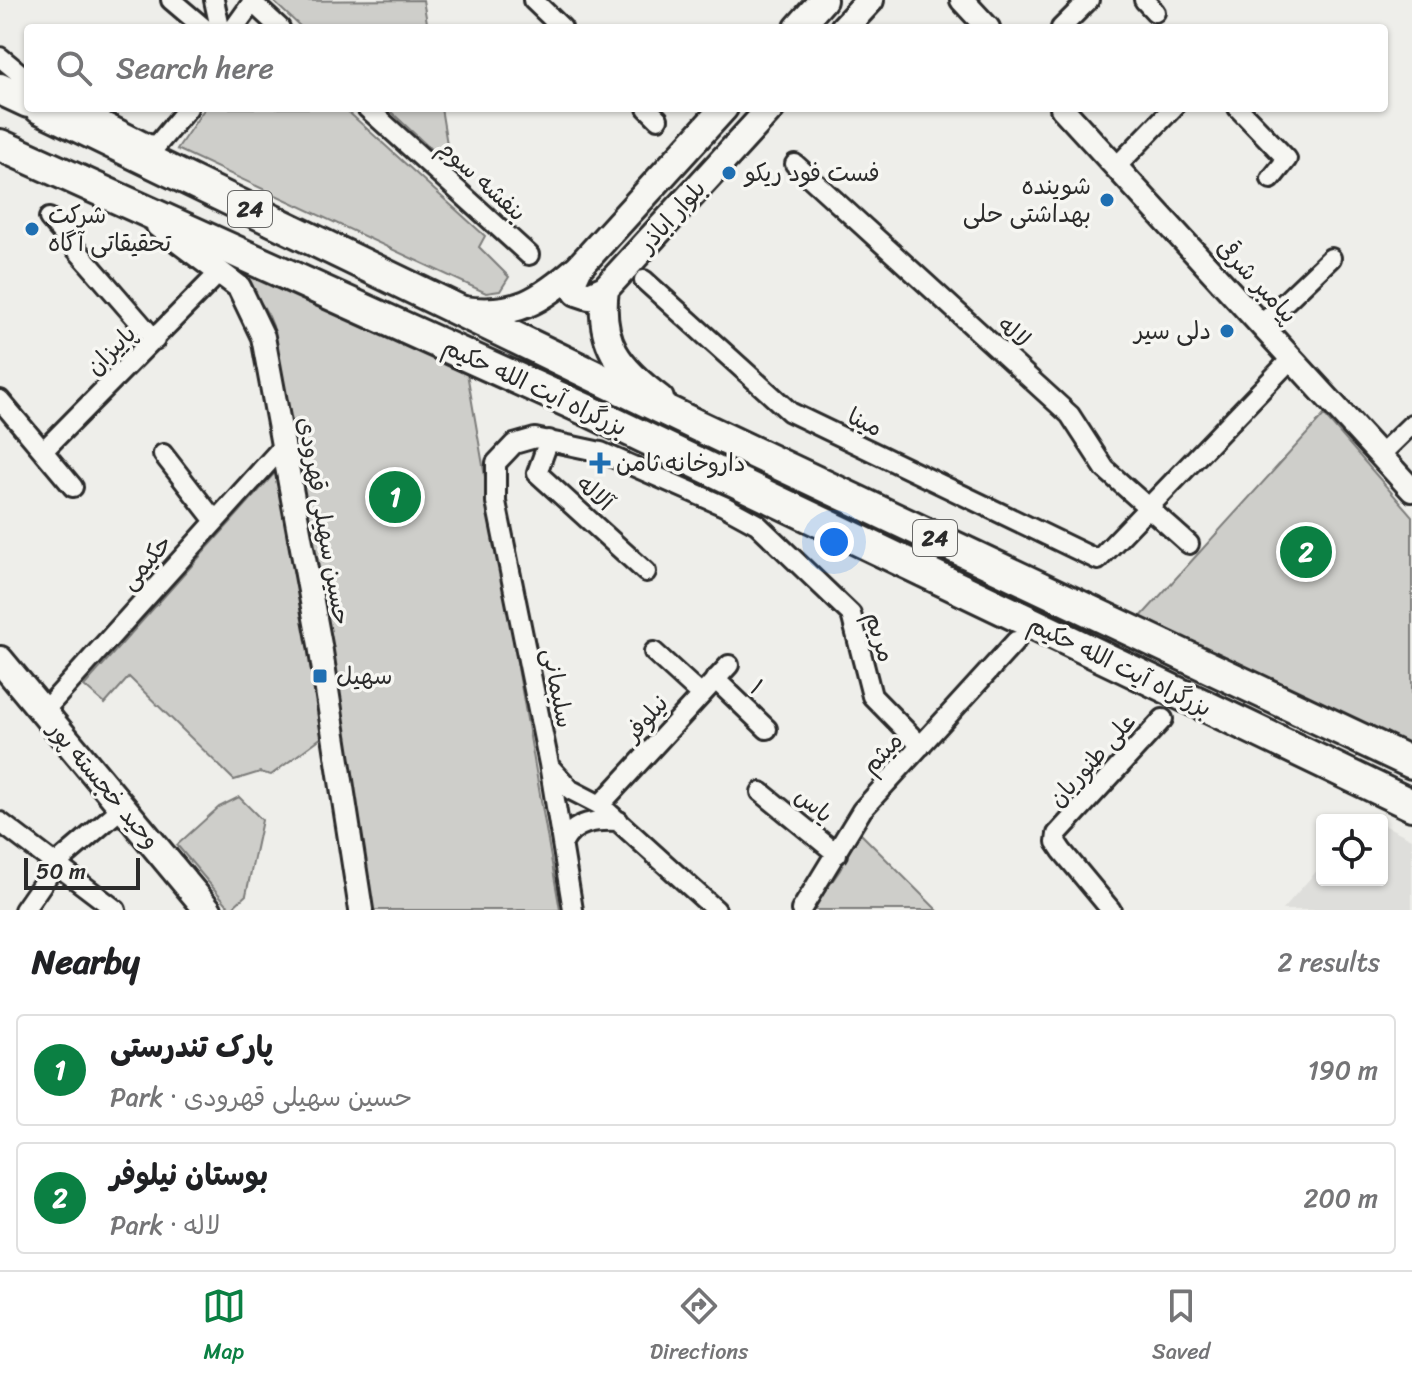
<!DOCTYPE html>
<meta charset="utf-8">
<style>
body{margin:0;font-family:Sriracha,"Playpen Sans Arabic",sans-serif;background:#f2f2f2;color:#202124}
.controls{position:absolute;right:24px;bottom:24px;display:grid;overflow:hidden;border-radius:8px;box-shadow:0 2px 6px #0004}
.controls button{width:72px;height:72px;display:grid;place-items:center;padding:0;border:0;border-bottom:2px solid #e0e0e0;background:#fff;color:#202124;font:40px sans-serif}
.scale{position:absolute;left:24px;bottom:20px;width:116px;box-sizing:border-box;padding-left:8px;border:4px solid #2b2b2b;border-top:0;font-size:22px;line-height:28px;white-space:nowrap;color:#2b2b2b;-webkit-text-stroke:6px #f6f6f2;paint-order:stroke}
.you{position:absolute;left:834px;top:542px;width:28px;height:28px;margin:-20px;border:6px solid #fff;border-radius:50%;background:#1a73e8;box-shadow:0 0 0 12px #1a73e833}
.badge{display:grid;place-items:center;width:52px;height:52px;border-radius:50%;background:#0b8043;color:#fff;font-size:26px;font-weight:700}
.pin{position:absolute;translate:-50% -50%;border:4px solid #fff;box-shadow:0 2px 8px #0006}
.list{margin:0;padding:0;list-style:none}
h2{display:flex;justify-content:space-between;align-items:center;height:104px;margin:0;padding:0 32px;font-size:34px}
h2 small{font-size:26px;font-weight:400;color:#757577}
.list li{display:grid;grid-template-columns:52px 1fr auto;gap:24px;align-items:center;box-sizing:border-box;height:112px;margin:0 16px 16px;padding:0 16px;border:2px solid #e0e0e0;border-radius:8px}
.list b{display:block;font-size:30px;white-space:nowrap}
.list p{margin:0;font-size:26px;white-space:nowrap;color:#757577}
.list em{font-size:26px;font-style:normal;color:#757577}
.icon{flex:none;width:44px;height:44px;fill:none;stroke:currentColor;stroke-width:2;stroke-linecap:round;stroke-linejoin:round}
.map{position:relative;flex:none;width:1412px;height:910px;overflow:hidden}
.search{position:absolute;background:#fff;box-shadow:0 2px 6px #0004;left:24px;right:24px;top:24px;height:88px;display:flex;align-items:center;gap:20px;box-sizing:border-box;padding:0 28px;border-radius:8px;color:#757577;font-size:30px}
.sheet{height:360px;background:#fff}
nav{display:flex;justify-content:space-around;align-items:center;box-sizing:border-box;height:112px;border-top:2px solid #e0e0e0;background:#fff;font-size:22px;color:#757577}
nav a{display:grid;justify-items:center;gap:4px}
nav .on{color:#0b8043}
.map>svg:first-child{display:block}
.built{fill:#dededb}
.green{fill:#cececa;stroke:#7c7c7a;stroke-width:2}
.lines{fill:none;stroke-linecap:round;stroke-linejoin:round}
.minor-casing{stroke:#2b2b2b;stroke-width:24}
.tertiary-casing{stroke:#2b2b2b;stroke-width:28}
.secondary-casing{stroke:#2b2b2b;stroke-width:32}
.trunk-casing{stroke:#2b2b2b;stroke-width:36}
.minor{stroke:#f6f6f2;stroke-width:18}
.tertiary{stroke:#f6f6f2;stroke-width:22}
.secondary{stroke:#f6f6f2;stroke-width:26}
.trunk{stroke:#f6f6f2;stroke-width:30}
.poi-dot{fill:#1f6fb2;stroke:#f6f6f2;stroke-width:3}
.labels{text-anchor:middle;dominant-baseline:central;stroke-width:7;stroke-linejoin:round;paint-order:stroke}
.shield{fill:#f6f6f2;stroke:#686867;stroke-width:2}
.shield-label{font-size:22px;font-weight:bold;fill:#2b2b2b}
.poi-label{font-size:24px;fill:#2b2b2b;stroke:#f6f6f2;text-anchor:start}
.street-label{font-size:24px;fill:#2b2b2b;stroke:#f6f6f2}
</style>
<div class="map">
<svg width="1412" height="910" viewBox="0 0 1412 910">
<rect width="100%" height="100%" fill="#eeeeea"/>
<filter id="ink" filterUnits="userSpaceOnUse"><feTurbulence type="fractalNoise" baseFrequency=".0125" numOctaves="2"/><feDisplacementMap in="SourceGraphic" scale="16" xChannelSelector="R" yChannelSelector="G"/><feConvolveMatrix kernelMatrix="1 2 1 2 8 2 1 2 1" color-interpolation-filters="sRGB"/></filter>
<g filter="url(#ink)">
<!-- built -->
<path class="built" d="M1382 824 1412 839V910H1282L1322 865V880H1382Z"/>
<!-- green -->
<path class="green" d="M423 0 428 28H302L273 1Z
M205 108H344L485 236 479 247 509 277 500 291 486 293 177 149Z
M387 108H441L451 168Z
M194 246 467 373 560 910H370L273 326C261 290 223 269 194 246Z
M1324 415 1412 516V754L1138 620Z
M281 466 326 734 271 775 260 772 234 780 129 677 105 704 84 686Z
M239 797 262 820 246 895 231 909 177 845 219 807Z
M859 832 937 910H812L840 870Z"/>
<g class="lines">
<defs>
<path id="minor" d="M171 0 204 28
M214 0 220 28
M533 0 562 28
M1144 0 1155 12
M252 2 280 28
M234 28 254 0
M1061 28 1089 0
M0 57 28 80
M77 108 148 144 157 145 188 108
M367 108 529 255
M647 108 658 119
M1238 108 1287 159 1271 179
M795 164 1070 415 1105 469 1189 544
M1116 167 1173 108
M49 218 155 340
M644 280 790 412 1098 560 1292 358
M1261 325 1331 258
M0 400 73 487
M549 440 537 473 646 572
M43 451 211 281
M163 454 215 521
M1380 455 1412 424
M654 652 700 694
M715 679 767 729
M43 712 285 444
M550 767 571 790 600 805 716 910
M761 792 837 854
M600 805 729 665
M0 822 116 910
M563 843C574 821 596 820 619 821
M24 910 56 864 123 807
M573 910 549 764 496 502V463L514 444 535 438 601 452 724 506 757 524 851 614 872 696 921 746
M801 910 862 810 1016 641
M1111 910 1062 851 1056 842 1057 834 1163 719"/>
<path id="tertiary" d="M962 0 988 28
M1062 108 1412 490
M158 226 239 287 263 337 320 645 361 910"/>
<path id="secondary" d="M798 28 823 0
M844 28 870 0
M579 267 572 282 577 292 589 296 605 289 771 108
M605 289C598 343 618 368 660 399
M463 310C516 317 540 301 579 267L724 108
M0 660 208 910"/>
<path id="trunk" d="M0 89 28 102
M40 108 696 425 1412 763
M0 145 589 411 1412 805"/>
</defs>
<!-- minor casing -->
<use href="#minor" class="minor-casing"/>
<!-- tertiary casing -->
<use href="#tertiary" class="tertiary-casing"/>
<!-- secondary casing -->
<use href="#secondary" class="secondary-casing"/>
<!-- trunk casing -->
<use href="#trunk" class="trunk-casing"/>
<!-- minor -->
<use href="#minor" class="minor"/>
<!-- tertiary -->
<use href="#tertiary" class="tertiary"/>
<!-- secondary -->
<use href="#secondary" class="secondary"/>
<!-- trunk -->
<use href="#trunk" class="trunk"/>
</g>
</g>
<!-- markers -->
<g class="poi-dot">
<circle cx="729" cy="173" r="8"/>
<circle cx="1107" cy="200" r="8"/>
<circle cx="32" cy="229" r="8"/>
<circle cx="1227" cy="331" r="8"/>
<path d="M596 451h8v8h8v8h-8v8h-8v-8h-8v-8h8z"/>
<rect x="312" y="668" width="16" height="16" rx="4"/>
</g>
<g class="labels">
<!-- shield labels -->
<g class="shield">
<rect x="228" y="191" width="44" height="36" rx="6"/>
<rect x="913" y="520" width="44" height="36" rx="6"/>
</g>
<g class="shield-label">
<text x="250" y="209">24</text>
<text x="935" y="538">24</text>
</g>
<!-- poi labels -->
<g class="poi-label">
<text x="745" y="173">فست فود ریکو</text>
<text x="1091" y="186" text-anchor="end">شوینده<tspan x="1091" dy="28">بهداشتی حلی</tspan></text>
<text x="48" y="215">شرکت<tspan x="48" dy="28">تحقیقاتی آگاه</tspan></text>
<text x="1211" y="331" text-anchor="end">دلی سیر</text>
<text x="616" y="463">داروخانه ثامن</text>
<text x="336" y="676">سهیل</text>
</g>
<!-- street labels -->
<g class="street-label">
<text transform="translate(482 180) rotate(42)">بنفشه سوم</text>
<text transform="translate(672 216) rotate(-48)">بلوار اباذر</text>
<text transform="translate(1257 281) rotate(47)">پیامبر شرقی</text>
<text transform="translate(1014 332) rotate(42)">لاله</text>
<text transform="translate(111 350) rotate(-45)">پاییزان</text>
<text transform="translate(535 387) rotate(25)">بزرگراه آیت الله حکیم</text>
<text transform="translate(865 422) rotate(26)">مینا</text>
<text transform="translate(595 493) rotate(42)">آلاله</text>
<text transform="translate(324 521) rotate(80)">حسین سهیلی قهرودی</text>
<text transform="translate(146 562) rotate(-48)">حکیمی</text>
<text transform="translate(880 637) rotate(73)">مریم</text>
<text transform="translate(1120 666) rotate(26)">بزرگراه آیت الله حکیم</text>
<text transform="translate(757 687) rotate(44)">۱</text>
<text transform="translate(558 688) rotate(79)">سلیمانی</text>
<text transform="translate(646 718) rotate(-48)">نیلوفر</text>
<text transform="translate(882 753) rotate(-47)">میثم</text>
<text transform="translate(1092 760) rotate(-48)">علی طنوریان</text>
<text transform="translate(104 785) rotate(50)">وحید خجسته پور</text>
<text transform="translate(814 805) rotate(39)">یاس</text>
</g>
</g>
</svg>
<div class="controls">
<button><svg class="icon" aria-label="locate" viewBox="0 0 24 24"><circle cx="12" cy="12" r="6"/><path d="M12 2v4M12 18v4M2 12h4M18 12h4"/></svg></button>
</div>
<div class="scale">50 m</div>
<div class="you"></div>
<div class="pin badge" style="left:395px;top:497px">1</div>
<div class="pin badge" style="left:1306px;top:552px">2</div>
<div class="search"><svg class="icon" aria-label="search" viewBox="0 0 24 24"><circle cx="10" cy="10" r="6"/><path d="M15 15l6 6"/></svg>Search here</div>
</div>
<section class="sheet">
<h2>Nearby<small>2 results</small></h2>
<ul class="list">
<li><span class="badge">1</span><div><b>پارک تندرستی</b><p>Park · حسین سهیلی قهرودی</p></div><em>190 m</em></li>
<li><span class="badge">2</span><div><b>بوستان نیلوفر</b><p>Park · لاله</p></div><em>200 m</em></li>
</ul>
</section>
<nav>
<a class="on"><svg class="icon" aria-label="map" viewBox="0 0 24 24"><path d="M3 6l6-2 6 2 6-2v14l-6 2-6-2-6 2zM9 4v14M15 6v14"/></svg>Map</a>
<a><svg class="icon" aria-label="directions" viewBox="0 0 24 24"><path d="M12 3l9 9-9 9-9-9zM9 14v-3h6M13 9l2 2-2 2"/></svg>Directions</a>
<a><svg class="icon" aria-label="saved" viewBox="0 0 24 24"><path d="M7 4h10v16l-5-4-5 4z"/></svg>Saved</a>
</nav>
